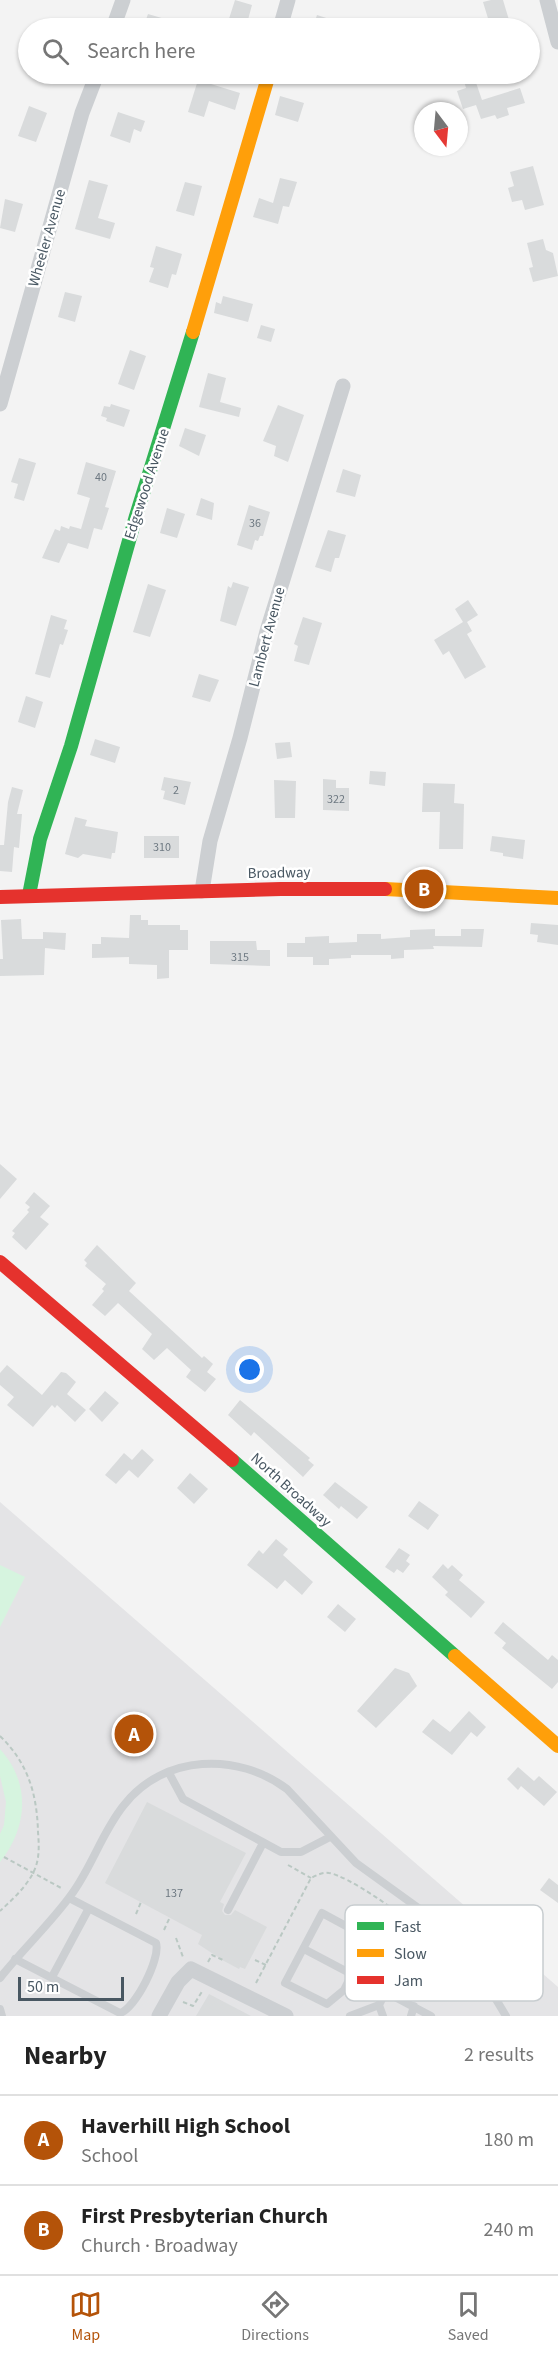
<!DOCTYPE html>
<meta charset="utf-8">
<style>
body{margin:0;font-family:"Source Sans 3",sans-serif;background:#f6f6f6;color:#222}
.compass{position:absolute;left:414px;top:102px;width:54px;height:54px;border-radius:50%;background:#fff;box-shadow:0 2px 4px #0004;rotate:164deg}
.scale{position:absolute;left:18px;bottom:15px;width:106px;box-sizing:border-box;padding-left:6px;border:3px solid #485762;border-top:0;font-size:16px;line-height:21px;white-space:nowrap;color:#485762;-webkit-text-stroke:4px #fff;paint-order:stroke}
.you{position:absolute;left:250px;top:1370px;width:21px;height:21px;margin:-15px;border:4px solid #fff;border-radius:50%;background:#1a73e8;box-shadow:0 0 0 9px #1a73e833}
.badge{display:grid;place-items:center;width:39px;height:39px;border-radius:50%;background:#b45309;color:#fff;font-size:20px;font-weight:700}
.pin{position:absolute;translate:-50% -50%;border:3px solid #fff;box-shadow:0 2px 6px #0006}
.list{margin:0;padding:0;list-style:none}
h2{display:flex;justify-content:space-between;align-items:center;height:78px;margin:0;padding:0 24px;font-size:26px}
h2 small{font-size:20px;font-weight:400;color:#767676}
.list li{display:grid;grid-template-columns:39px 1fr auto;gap:18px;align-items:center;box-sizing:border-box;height:90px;padding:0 24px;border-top:2px solid #e0e0e0}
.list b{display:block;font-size:22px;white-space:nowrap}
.list p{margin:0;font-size:20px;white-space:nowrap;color:#767676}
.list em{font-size:20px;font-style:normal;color:#767676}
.icon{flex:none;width:33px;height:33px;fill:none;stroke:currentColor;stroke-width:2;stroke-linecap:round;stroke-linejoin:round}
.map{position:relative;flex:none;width:558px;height:2016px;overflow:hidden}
.search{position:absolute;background:#fff;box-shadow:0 2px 4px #0004;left:18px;right:18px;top:18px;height:66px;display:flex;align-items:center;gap:15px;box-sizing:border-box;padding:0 21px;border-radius:33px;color:#767676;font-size:22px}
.sheet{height:258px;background:#fff}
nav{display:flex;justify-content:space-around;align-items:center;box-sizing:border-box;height:84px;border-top:2px solid #e0e0e0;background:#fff;font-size:16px;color:#767676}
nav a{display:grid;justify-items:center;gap:3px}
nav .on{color:#b45309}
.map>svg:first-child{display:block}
.education{fill:#e4e4e6}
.green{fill:#d6f4df}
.building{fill:#d9dbdc}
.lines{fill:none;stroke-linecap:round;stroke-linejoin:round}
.path{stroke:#bac8c3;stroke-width:2;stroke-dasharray:4.5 3;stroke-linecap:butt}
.lane{stroke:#cccfd2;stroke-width:8}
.street{stroke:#cccfd2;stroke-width:15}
.fast{stroke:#30b455;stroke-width:14}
.slow{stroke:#ff9f0a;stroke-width:14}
.jam{stroke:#e5322d;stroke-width:14}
.labels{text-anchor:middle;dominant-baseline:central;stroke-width:5;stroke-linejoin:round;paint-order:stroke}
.number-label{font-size:12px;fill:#6e7982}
.street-label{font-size:15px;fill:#485762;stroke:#fff}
.key{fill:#fff;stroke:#c8cdd0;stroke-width:1.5}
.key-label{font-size:16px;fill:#485762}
</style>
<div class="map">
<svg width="558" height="2016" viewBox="0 0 558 2016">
<rect width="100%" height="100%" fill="#f3f3f3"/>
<!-- education -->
<path class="education" d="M0 1502 558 1987V2016H0Z"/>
<!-- green -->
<path class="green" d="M0 1565 25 1577 0 1627Z
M0 1749C31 1783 28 1827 0 1862V1834L4 1825 6 1802 0 1776Z"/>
<!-- building -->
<path class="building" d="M235 0 252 5 246 27 228 22Z
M491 0H503L509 20 501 22 503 28H491L483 2Z
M148 14 165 19 162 28H143Z
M317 15 351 26 350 28H313Z
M462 74H473L482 100 520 88 525 103 507 108 509 115 497 119 495 115 481 119 476 105 463 109 457 91 466 88Z
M198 80 240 93 235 110 209 101 204 117 188 112Z
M280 96 304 103 298 122 275 115Z
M29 106 47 113 36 142 18 136Z
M118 112 145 121 141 132 134 129 130 143 110 136Z
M533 166 544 205 525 210 522 200 512 202 508 188 514 186 510 172Z
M280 178 297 182 289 207 283 206 278 224 253 217 259 198 273 203Z
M89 180 108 185 98 218 115 223 110 239 75 229Z
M185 182 202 186 194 216 176 211Z
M5 199 23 204 15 232 0 228Z
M543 239 546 250 553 253 558 276 533 282 529 268 533 267 527 243Z
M156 246 182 254 176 275 172 274 168 288 149 282 154 268 150 267Z
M65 292 82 296 75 322 58 317Z
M223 296 253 304 248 322 214 313 216 302 221 304Z
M261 325 275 329 271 342 257 338Z
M130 350 146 356 134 390 118 384Z
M208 373 226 378 220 402 241 408 239 417 199 407Z
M111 404 130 410 124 427 106 421 107 418 101 416 104 406 110 407Z
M278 405 304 415 288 462 274 456 276 446 263 441Z
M185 428 206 435 199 456 179 446Z
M19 458 36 463 24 501 14 498 18 484 11 482Z
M86 462 116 471 105 507 109 508 102 530 94 528 88 549 68 543 59 563 42 558 55 529 60 531 61 526 69 529 70 526 81 529 90 498 77 494Z
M343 469 361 475 355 497 336 492Z
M201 498 214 503 212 520 196 515Z
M249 505 270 512 263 536H260L258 541 255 540 252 550 237 545Z
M167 508 185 514 177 538 160 533Z
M328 530 346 535 339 558H335L331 572 315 567Z
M233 582 249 587 236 626 220 621 228 586 231 588Z
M148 584 166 590 150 637 133 632Z
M468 600 478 615 467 622 472 631 467 634 486 667 465 679 449 651 443 655 434 640 463 622 455 609Z
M51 615 67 620 64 629 68 630 63 645 60 644 50 678 35 674Z
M303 617 322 623 309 665 294 661 298 646 294 644Z
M199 674 219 680 210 702 192 697Z
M26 696 43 702 35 728 18 722Z
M95 739 120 747 115 763 90 755Z
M290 742 292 757 277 759 275 743Z
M370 771 386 772 385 786 369 784Z
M164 777 191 782 185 805 163 799 165 791 161 790Z
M323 779 336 780V788H349V811L323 810Z
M274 780 296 781 295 818H275Z
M423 783 455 784 454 803 464 804 463 849H439L440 812H422Z
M12 787 23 790 17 814H22L19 848 14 847 12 872 0 871V845H4L8 802Z
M75 817 87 820 85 826 118 832 115 853H112L111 859 83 854 78 858 65 854Z
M144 836H179V858H144Z
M492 836 525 840 523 859 503 856V853L490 851Z
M130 915H141V920H148V925H180V930H188V950H169V978L157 979V965L129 964V957L92 958V944H101V937L129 938Z
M21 919 22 939H43V932L66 933 65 950 45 948 44 975 0 976V959H3L1 920Z
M531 923 558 925V945L537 942 538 935 530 934Z
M435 929V936H461V929H484L482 947 433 946 434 949 404 950V958L391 959V955H351V958L329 959V965H313V957H287V943H305V937L329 936V943L357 942V934H381V939L410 937V930Z
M210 941H256L257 950H270V966L210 964Z
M0 1164 17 1179 0 1199Z
M34 1192 50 1206 40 1217 49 1224 26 1250 12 1237 15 1233 12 1231 29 1212 27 1210 30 1207 25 1203Z
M97 1245 136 1283 129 1291 202 1358 204 1356 213 1364 207 1372 216 1379 205 1392 186 1377 191 1370 167 1348 154 1360 142 1349 152 1334 118 1303 105 1316 92 1305 104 1291 102 1289 106 1284 85 1266 87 1263 84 1260Z
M7 1365 42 1395 61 1372 66 1373 76 1382 67 1394 86 1410 75 1422 57 1405 55 1408 52 1405 33 1427 7 1405 14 1397 0 1385V1373Z
M105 1391 119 1403 102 1422 89 1409Z
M240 1400 310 1458 308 1460 314 1465 303 1477 254 1432 251 1436 228 1415Z
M142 1449 154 1460 138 1478 129 1470 116 1484 105 1475 124 1453 132 1460Z
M190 1473 208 1489 194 1504 177 1488Z
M335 1482 368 1507 357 1519 341 1506 339 1509 323 1495Z
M419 1501 439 1515 428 1530 408 1516Z
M276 1539 288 1549 283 1555 313 1582 302 1595 285 1580 277 1589 247 1565 259 1550 263 1554Z
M399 1548 410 1555 406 1561 410 1564 403 1573 397 1569 394 1573 385 1567Z
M443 1564 448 1569 452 1565 463 1575 459 1580 485 1602 471 1618 445 1595 448 1592 432 1577Z
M338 1604 356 1619 345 1632 327 1617Z
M503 1622 548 1660 552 1655 558 1660V1682L552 1689 502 1648 506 1643 494 1633Z
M395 1668 409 1673 417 1686 376 1728 357 1711Z
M469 1711 486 1727 477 1737 471 1732 452 1755 422 1732 433 1719 450 1732Z
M518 1767 534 1781 539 1776 557 1792 544 1806 521 1786 518 1790 507 1779Z
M147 1802 246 1853 220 1902 224 1904 222 1911 225 1915H231L235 1910 267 1927 245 1969 240 1967 239 1969 224 1961 198 1944 202 1935 105 1883Z
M549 1878 558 1885V1903L540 1890Z
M209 1994 251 2016H196Z"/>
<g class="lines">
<!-- path -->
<path class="path" d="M0 1736C28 1763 37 1794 38 1832 39 1845 40 1860 33 1873 26 1887 12 1900 0 1911
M4 1857 63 1889
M288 1865 311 1878
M136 1914 141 1902
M164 1930 170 1917
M176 1938 183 1957
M398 1942 410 1921
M422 1958 434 1948
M255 1960 266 1965
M208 1962 212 1955 223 1960
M381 1975 388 1962
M256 1983 311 1878C317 1875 323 1872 329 1873 346 1875 406 1915 416 1930
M403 1988 419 1963
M183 2002 193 2006 203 1990"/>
<!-- lane -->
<path class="lane" d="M169 1773 183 1799 281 1852H301L330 1837
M228 1910 263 1843
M304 1949 431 2016
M15 1959 120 2013C135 2009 161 1958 156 1943L69 1898
M352 1974 344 1990 327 2004 285 1983 322 1913 405 1958
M52 1977 88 1910
M0 1978C22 1950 50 1924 71 1895 92 1867 102 1832 124 1805 164 1754 238 1752 287 1789L356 1863 428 1915 453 1938 473 1961 506 2016
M362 1979 382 1946
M0 2009 2 2016
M350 2016 379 2005
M383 2016 379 2005C394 1974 413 1948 436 1922
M411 2016 414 2006"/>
<!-- street -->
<path class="street" d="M547 0 558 42
M113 28 123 0
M280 28 288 0
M0 404 82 113 97 74
M202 891 210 841 240 738 267 631 343 386
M159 2016 178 1982 191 1969 286 2016"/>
<!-- fast -->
<path class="fast" d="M29 895 40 839 71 746 136 516 193 332
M232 1460 455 1656"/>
<!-- slow -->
<path class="slow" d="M193 332 269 74
M385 889 558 898
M455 1656 558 1746"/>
<!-- jam -->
<path class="jam" d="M0 897 281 889H385
M0 1262 232 1460"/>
</g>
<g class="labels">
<!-- number labels -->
<g class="number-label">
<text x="101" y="477">40</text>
<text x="255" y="523">36</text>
<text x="176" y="790">2</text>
<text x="336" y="799">322</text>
<text x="162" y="847">310</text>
<text x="240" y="957">315</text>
<text x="174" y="1893">137</text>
</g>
<!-- street labels -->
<g class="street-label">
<text transform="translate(47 238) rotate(-74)">Wheeler Avenue</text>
<text transform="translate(147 484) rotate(-72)">Edgewood Avenue</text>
<text transform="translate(267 637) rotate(-75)">Lambert Avenue</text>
<text transform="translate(279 873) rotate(-1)">Broadway</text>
<text transform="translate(291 1490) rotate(42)">North Broadway</text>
</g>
</g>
<!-- legend -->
<rect x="345" y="1905" width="198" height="96" rx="9" class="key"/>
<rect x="357" y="1922" width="27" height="8" fill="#30b455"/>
<rect x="357" y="1949" width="27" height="8" fill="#ff9f0a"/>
<rect x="357" y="1976" width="27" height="8" fill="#e5322d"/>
<g class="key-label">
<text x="394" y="1932">Fast</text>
<text x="394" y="1959">Slow</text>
<text x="394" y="1986">Jam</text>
</g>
</svg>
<svg class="compass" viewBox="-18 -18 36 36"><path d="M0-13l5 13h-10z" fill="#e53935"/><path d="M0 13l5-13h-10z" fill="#767676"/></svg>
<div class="scale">50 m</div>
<div class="you"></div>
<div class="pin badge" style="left:134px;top:1734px">A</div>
<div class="pin badge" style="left:424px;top:889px">B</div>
<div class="search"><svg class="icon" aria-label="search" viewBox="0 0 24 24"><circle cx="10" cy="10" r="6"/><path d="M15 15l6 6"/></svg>Search here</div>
</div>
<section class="sheet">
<h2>Nearby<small>2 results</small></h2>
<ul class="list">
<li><span class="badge">A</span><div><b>Haverhill High School</b><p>School</p></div><em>180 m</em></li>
<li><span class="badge">B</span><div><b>First Presbyterian Church</b><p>Church · Broadway</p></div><em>240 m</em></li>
</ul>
</section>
<nav>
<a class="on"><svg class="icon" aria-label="map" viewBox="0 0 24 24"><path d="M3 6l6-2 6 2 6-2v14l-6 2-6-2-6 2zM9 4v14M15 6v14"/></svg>Map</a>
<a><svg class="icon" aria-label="directions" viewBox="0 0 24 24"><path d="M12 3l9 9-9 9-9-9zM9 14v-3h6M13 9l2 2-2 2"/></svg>Directions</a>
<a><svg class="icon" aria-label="saved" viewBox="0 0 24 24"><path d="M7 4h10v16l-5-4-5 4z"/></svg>Saved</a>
</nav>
